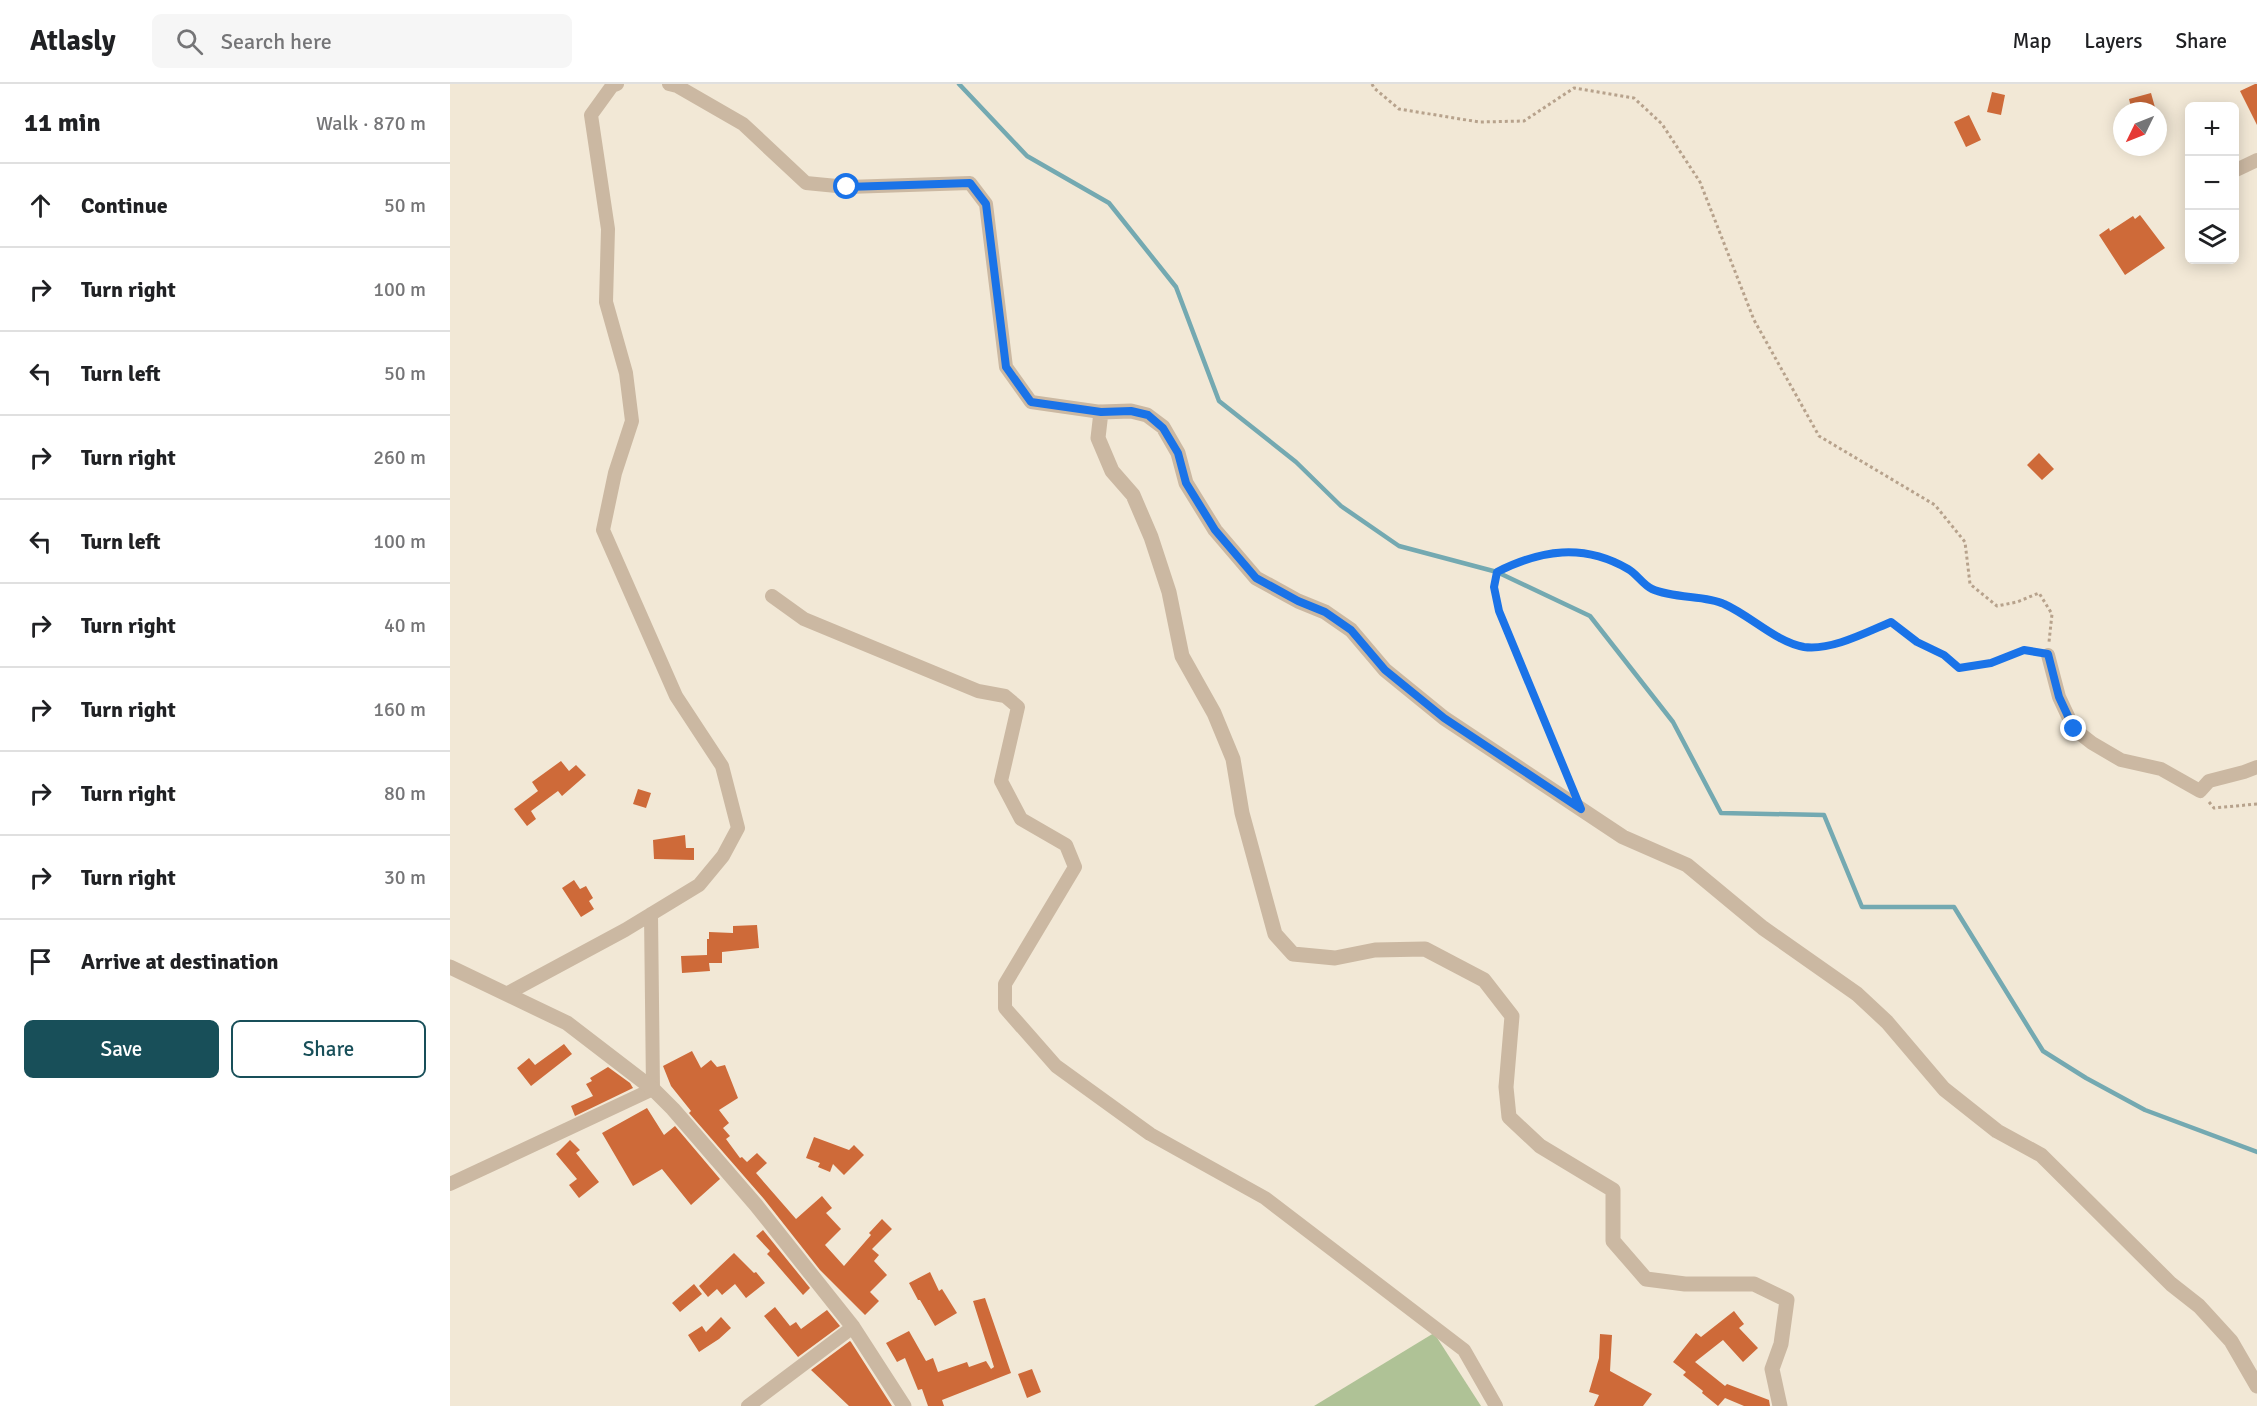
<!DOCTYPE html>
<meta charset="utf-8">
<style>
body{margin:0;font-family:Signika,sans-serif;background:#f6f6f6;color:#202124}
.controls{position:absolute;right:18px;top:18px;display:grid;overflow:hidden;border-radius:9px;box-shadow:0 3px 15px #0003}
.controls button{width:54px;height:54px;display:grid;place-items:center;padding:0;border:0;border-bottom:2px solid #e0e0e0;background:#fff;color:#202124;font:30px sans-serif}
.compass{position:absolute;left:1663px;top:18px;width:54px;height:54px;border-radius:50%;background:#fff;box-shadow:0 3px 15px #0003;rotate:227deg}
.stop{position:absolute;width:18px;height:18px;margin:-14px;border:4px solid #1a73e8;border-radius:50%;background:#fff}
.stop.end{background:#1a73e8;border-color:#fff;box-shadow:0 2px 6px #0008}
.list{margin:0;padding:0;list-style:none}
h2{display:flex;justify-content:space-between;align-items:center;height:78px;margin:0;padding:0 24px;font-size:26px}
h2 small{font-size:20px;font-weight:400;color:#757577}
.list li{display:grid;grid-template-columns:39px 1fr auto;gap:18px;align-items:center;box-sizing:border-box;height:84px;padding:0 24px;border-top:2px solid #e0e0e0}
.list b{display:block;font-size:22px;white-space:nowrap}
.list em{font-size:20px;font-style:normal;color:#757577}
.actions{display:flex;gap:12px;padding:18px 24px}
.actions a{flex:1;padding:14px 0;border:2px solid #184f59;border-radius:9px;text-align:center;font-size:21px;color:#184f59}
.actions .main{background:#184f59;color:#fff}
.icon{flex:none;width:33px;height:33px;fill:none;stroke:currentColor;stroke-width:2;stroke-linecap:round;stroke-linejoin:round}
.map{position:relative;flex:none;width:1807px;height:1322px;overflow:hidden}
header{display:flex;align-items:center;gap:36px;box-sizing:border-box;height:84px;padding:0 30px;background:#fff;border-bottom:2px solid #e0e0e0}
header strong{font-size:28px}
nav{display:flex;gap:33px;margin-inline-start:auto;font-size:21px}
.search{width:420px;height:54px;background:#f6f6f6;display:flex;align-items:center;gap:15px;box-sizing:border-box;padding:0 21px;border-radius:9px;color:#757577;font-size:22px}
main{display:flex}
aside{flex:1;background:#fff}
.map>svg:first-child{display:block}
.green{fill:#afc296}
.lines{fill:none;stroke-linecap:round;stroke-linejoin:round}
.stream{stroke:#74a9b1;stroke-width:4.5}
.building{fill:#ce6a39}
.path{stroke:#b7a28c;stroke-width:3;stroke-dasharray:3 3;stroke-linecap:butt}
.minor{stroke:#cbb8a2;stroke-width:14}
.tertiary{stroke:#cbb8a2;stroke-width:15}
.route{stroke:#1a73e8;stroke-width:8}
</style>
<header>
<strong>Atlasly</strong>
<div class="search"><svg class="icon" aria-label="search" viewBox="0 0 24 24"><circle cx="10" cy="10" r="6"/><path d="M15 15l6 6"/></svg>Search here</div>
<nav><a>Map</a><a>Layers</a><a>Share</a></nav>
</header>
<main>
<aside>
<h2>11 min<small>Walk · 870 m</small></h2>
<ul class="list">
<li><svg class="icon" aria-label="ahead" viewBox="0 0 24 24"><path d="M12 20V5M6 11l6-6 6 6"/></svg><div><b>Continue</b></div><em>50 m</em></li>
<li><svg class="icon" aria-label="right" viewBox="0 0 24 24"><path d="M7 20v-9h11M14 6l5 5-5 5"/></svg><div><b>Turn right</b></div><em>100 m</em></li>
<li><svg class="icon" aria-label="left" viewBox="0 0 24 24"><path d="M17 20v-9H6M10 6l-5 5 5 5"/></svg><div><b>Turn left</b></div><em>50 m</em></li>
<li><svg class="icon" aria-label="right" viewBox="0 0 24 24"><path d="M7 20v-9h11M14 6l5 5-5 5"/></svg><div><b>Turn right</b></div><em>260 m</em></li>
<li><svg class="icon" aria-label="left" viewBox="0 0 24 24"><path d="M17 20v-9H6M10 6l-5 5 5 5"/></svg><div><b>Turn left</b></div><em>100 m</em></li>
<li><svg class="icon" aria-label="right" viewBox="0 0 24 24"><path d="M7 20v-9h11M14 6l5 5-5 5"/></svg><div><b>Turn right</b></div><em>40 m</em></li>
<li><svg class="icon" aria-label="right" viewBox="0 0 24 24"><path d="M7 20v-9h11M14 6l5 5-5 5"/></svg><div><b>Turn right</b></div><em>160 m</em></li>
<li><svg class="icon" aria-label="right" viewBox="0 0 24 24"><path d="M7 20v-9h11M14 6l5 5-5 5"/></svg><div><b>Turn right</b></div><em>80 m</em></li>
<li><svg class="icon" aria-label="right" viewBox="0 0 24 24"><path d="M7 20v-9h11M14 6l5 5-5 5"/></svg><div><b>Turn right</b></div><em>30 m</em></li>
<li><svg class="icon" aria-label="arrive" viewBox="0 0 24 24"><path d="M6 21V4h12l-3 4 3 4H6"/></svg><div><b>Arrive at destination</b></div></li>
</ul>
<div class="actions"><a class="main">Save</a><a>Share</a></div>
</aside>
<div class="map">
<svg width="1807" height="1322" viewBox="0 0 1807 1322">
<rect width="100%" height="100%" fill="#f2e8d6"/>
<!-- green -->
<path class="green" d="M984 1249 1031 1322H864Z"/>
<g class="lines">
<!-- stream -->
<path class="stream" d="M509 0 577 72 659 119 726 203 769 317 846 378 891 422 949 462 1047 488 1140 532 1223 638 1271 729 1374 731 1412 823H1504L1593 967 1636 994 1695 1026 1807 1068"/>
</g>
<!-- building -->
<path class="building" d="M1805 0H1807V41L1790 7Z
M1542 8 1555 11 1551 31 1537 28Z
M1701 9 1706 27H1682L1679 15Z
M1519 31 1531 56 1516 63 1504 38Z
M1690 131 1715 164 1675 191 1649 151 1659 144 1660 147 1683 132 1685 135Z
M1589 369 1604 385 1592 396 1577 381Z
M111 677 119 687 126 681 136 691 112 712 108 707 81 727 86 735 77 742 64 725 88 707 82 698Z
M188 705 201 709 196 724 183 720Z
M235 751 236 764H244V776L204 775 203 756Z
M124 796 130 805 136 802 143 814 139 817 144 825 131 833 112 804Z
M307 841 309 864 272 868V879H259L260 887 232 889 231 872 257 871V855H259V848L283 849V842Z
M114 960 122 970 81 1002 67 984 79 974 85 981Z
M242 967 251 984 261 976 267 983 275 981 288 1014 269 1026 279 1039 273 1044 280 1052 276 1055 290 1074 292 1073 297 1078 307 1069 317 1079 306 1089 346 1135 372 1112 382 1124 376 1129 391 1145 375 1161 394 1182 421 1151 419 1149 432 1135 442 1145 422 1165 429 1171 424 1177 437 1191 420 1208 429 1217 415 1231 370 1186 314 1115 239 1029 241 1027 221 1002 213 982Z
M158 983 180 999 183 1004 125 1032 121 1022 143 1012 136 1000 142 997 140 994Z
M197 1024 214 1051 225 1042 270 1095 241 1121 212 1085 183 1102 152 1049Z
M364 1053 399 1066 404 1061 414 1071 394 1091 383 1080 380 1088 368 1083 370 1079 356 1074Z
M120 1056 130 1066 126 1069 149 1098 129 1114 119 1101 127 1095 106 1070Z
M313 1146 360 1204 353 1211 321 1174 317 1170 320 1167 306 1152Z
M284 1169 304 1189 306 1188 315 1199 296 1214 285 1200 272 1211 267 1205 258 1213 249 1202Z
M480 1188 489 1207 492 1205 507 1229 485 1242 470 1216H468L459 1199Z
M244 1200 252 1210 230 1228 222 1219Z
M535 1214 561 1289 492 1316 494 1322H478L472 1305 468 1306 455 1274 447 1278 436 1259 459 1247 476 1277 483 1274 488 1288 517 1278 519 1283 536 1277 541 1285 544 1283 523 1217Z
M325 1223 340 1242 346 1238 351 1245 377 1226 390 1242 348 1273 314 1232Z
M1284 1227 1294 1240 1289 1244 1308 1264 1293 1278 1273 1256 1245 1278 1275 1302 1277 1300 1319 1316 1320 1322H1294L1275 1314 1268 1322 1252 1309 1253 1307 1233 1291 1236 1288 1223 1278 1246 1249 1251 1253Z
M271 1233 281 1244 269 1255 249 1268 238 1251 252 1242 256 1248Z
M1150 1250 1162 1251 1160 1287 1202 1310 1193 1322H1144L1149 1311 1139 1308 1149 1274Z
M400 1257 401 1258 442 1322H399L361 1286Z
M582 1285 591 1308 577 1314 568 1290Z"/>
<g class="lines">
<!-- path -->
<path class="path" d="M922 0 924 4 949 25 1029 38 1074 37 1124 4 1184 14 1212 40 1250 98 1304 236 1369 352 1485 421 1515 458 1520 500 1547 522 1567 518 1589 509 1602 530 1599 558
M1120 699 1049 527 1044 503 1047 488C1091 467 1134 459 1178 485 1187 490 1193 501 1202 505 1224 515 1255 512 1274 520 1286 525 1299 532 1310 540 1326 551 1334 559 1354 562 1381 567 1417 548 1441 538L1467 558 1494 571 1509 584 1541 579 1573 566 1586 568
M1759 718 1764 724 1807 720"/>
<!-- minor -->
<path class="minor" d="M219 0 227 2 293 40 356 99 397 103 520 99 536 120 556 283 581 318 651 328
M1784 87 1807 76
M322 512 354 535 528 607 555 612 568 623 551 697 571 735 616 761 625 783 555 900V924L606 982 700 1050 815 1114 1014 1266 1046 1322
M1598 571 1609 613 1624 645 1642 659 1671 676 1711 685 1750 707 1759 697 1794 688 1807 683
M58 909 175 846 249 801 273 772 288 744 272 682 226 612 153 446 165 389 182 337 176 289 156 218 158 145 141 31 162 2 167 0
M0 1100 203 1005 201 830
M298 1322 403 1243"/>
<!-- tertiary -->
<path class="tertiary" d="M0 883 117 939 203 1005 223 1025 306 1121 403 1243 454 1322
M1330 1322 1322 1285 1331 1260 1337 1216 1304 1200H1235L1196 1195 1163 1157V1106L1090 1062 1059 1033 1056 1003 1062 932 1034 896 975 865 925 866 885 874 843 870 825 850 792 729 783 675 764 629 732 572 719 508 701 453 683 411 662 387 648 354 651 328 681 327 697 331 713 343 728 369 736 399 765 446 806 494 848 517 875 528 901 546 935 586 994 634 1173 753 1237 781 1313 844 1407 910 1437 938 1494 1005 1547 1047 1591 1071 1721 1200 1749 1222 1781 1257 1807 1302"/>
</g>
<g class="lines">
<!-- route -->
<path class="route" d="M397 103 520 99 536 120 556 283 581 318 651 328 681 327 698 331 713 344 728 369 736 399 765 446 806 494 848 517 875 528 901 546 935 586 994 634 1131 725 1049 527 1044 503 1047 488C1091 466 1133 459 1178 485 1187 490 1193 501 1202 505 1224 515 1256 511 1274 520 1301 532 1326 558 1354 563 1381 567 1417 548 1441 538L1467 558 1494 571 1509 584 1541 579 1574 566 1598 570 1609 613 1624 645"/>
</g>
</svg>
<div class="controls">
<button>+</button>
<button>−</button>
<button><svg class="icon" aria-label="layers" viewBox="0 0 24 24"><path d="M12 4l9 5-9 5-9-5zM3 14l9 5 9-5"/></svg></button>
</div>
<svg class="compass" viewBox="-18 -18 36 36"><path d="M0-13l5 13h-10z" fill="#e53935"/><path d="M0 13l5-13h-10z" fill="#757577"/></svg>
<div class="stop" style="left:397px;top:103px"></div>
<div class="stop end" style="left:1624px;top:645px"></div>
</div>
</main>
